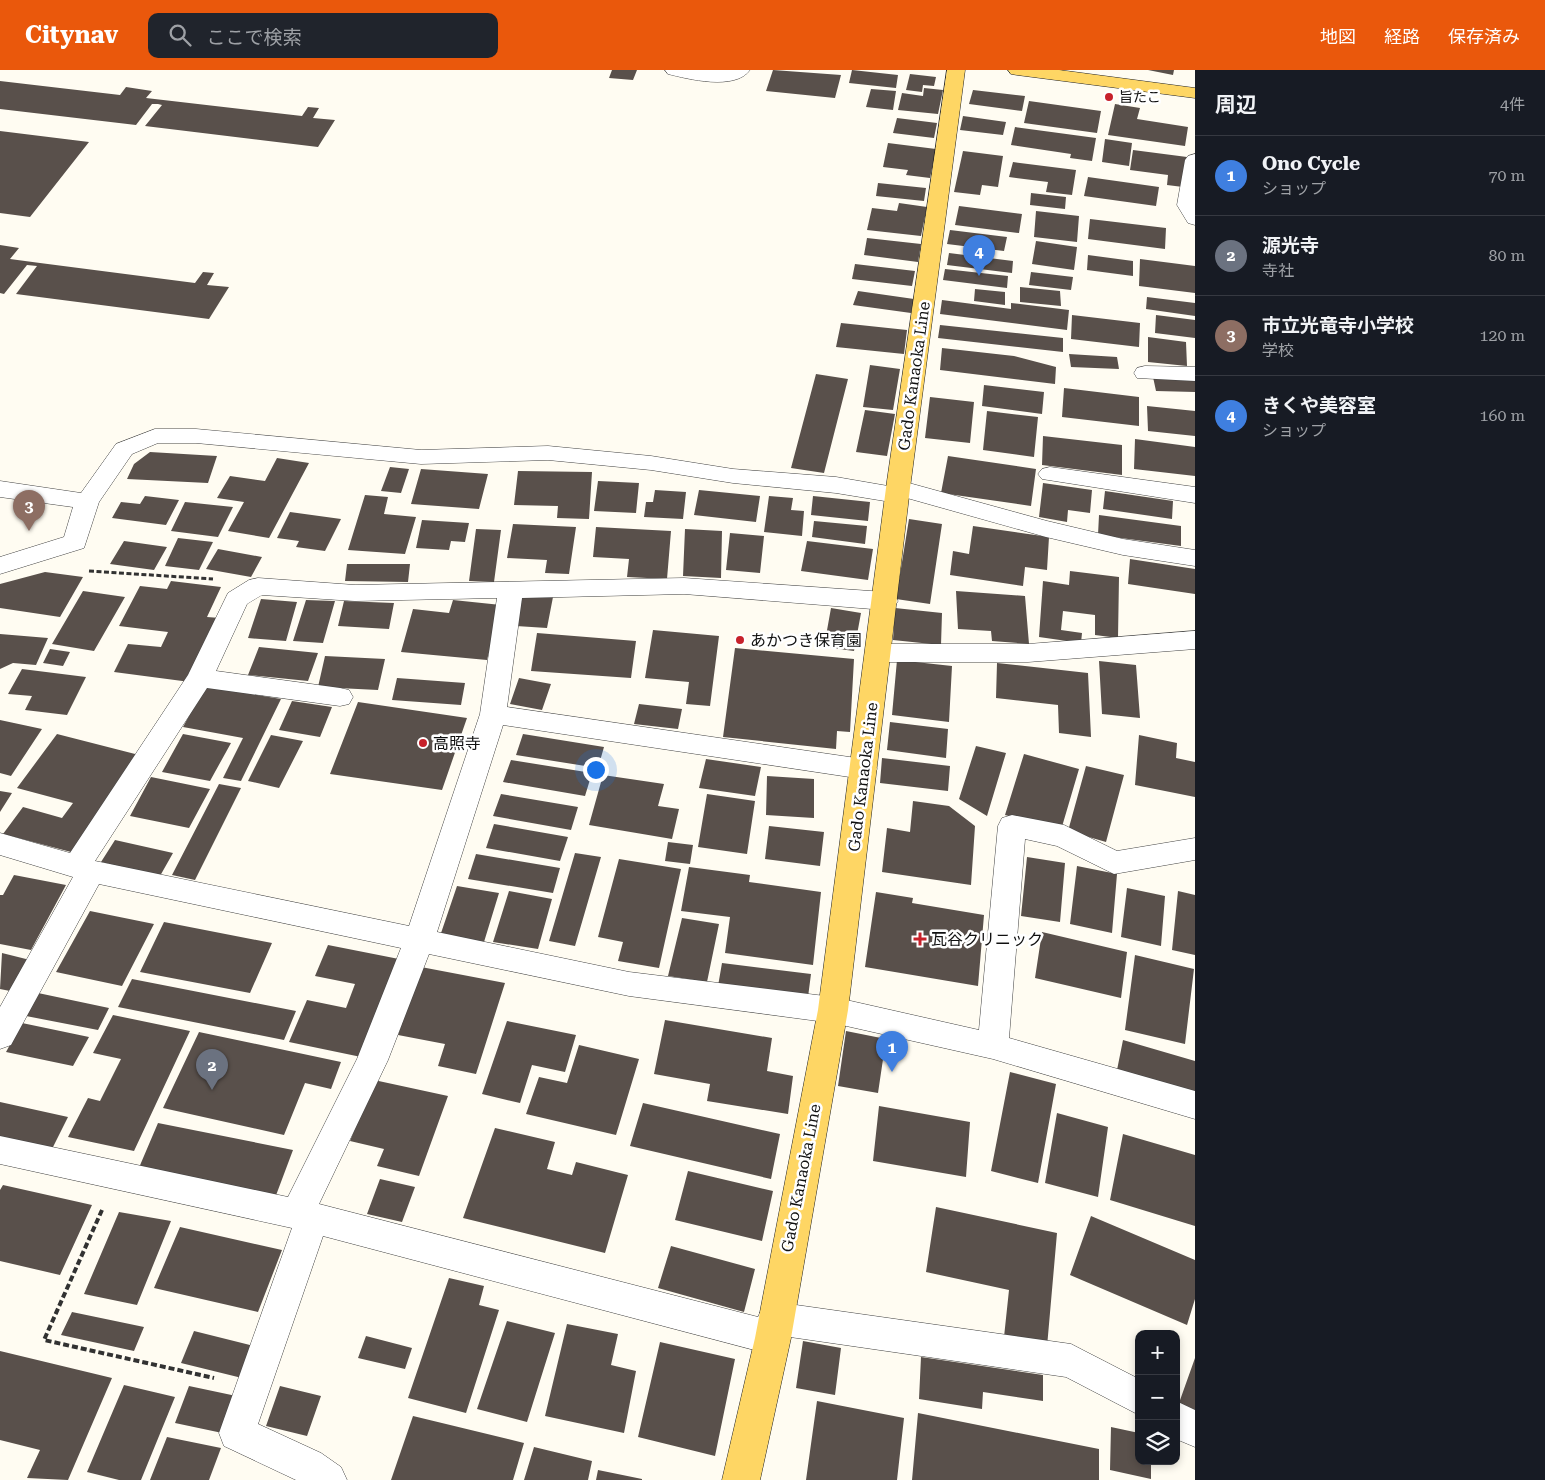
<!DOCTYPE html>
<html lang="ja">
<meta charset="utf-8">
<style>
body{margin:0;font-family:"Roboto Serif","Noto Sans JP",serif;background:#20242c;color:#f1f3f6}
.controls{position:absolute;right:15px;bottom:15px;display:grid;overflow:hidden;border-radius:10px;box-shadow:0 2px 8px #0003}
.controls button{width:45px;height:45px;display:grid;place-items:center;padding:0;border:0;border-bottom:1px solid #363941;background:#171b24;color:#f1f3f6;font:25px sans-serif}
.you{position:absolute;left:595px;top:699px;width:18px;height:18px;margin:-12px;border:4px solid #fff;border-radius:50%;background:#1a73e8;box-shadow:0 0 0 8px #1a73e833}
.badge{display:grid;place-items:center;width:32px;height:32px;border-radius:50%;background:#ea580c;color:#fff;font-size:16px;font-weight:700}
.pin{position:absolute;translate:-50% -41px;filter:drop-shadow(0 1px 2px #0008)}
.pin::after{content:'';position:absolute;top:26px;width:18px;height:15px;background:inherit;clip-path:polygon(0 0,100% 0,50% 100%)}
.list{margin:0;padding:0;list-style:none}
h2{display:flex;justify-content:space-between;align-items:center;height:65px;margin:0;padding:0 20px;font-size:21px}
h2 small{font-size:16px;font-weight:400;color:#9ea1a6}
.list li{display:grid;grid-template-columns:32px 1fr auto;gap:15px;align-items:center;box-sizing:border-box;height:80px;padding:0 20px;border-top:1px solid #363941}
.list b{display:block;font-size:19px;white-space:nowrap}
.list p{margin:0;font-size:16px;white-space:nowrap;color:#9ea1a6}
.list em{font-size:16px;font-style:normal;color:#9ea1a6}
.icon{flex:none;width:28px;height:28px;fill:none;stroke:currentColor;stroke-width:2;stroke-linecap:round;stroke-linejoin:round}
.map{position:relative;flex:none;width:1195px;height:1410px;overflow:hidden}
header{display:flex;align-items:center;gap:30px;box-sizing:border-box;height:70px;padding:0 25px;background:#ea580c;color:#fff}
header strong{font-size:24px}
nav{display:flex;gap:28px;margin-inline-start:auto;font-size:18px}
.search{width:350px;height:45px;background:#20242c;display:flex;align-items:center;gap:12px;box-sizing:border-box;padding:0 18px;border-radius:10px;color:#9ea1a6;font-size:19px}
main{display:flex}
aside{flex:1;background:#171b24}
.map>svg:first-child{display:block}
.building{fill:#59504b}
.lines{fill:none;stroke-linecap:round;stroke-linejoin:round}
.minor-casing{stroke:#434343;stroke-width:1}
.major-casing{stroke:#212121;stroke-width:1}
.path-far1{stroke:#323232;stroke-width:3;stroke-dasharray:5 2.5;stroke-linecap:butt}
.path{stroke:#323232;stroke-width:4;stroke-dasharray:6 3;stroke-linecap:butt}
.minor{fill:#fff;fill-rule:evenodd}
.major{fill:#fed664;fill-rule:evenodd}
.poi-dot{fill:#c7212a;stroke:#fff;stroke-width:2}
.labels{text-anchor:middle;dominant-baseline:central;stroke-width:5;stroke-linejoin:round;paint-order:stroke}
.far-poi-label{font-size:14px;fill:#101010;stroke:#fff;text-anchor:start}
.street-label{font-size:16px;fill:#101010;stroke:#fff}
.poi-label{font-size:16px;fill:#101010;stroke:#fff;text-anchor:start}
</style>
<header>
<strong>Citynav</strong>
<div class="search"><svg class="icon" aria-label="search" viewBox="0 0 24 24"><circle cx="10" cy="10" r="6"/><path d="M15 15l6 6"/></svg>ここで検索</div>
<nav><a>地図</a><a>経路</a><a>保存済み</a></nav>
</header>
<main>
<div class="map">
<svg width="1195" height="1410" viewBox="0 0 1195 1410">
<rect width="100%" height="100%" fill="#fffcf2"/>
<!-- building -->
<path class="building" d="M612 0H637L633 10 609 8Z
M773 0 841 5 835 28 766 21Z
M852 0 898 5 896 18 849 13Z
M1148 0H1174L1173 5Z
M910 4 936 7 934 16 923 15 922 22 906 20Z
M0 11 120 25 126 17 152 21 146 28 302 46 308 37 319 38 313 48 335 50 318 77 145 56 162 35 158 34H152L136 55 0 39Z
M924 18 943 20 938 44 898 40 902 23 923 26Z
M871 19 896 21 893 40 866 37Z
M973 20 1025 26 1022 41 969 34Z
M1029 31 1101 41 1097 63 1024 53Z
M1115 34 1140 38 1137 49 1188 57 1185 76 1108 65Z
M963 46 1006 52 1003 65 960 60Z
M897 48 937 53 934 68 893 63Z
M1015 57 1096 68 1092 91 1070 88 1071 84 1011 75Z
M0 61 89 72 30 147 0 143Z
M1105 69 1132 73 1129 96 1102 92Z
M888 73 936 79 930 108 906 105 908 100 883 97Z
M1133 80 1187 87 1183 117 1167 115 1168 105 1130 100Z
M963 81 1003 86 998 117 982 115 980 125 954 122Z
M1013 92 1076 100 1072 125 1046 122 1048 112 1009 107Z
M1088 107 1159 117 1156 136 1084 126Z
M878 113 926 118 924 131 876 126Z
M1031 123 1066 127 1065 139 1030 135Z
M899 133 927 137 921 166 867 160 872 138 897 141Z
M959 136 1022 144 1019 163 955 155Z
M1036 141 1079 146 1077 172 1034 167Z
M1090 149 1166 158 1165 179 1088 169Z
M950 160 1007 167 1004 181 947 174Z
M867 168 921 174 918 192 864 185Z
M1036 171 1077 177 1074 200 1032 194Z
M0 175 19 178 10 189 40 193 195 213 203 202 214 203 207 215 229 217 209 249 16 224 37 196 27 195 4 224 0 223Z
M949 183 1013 191 1012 203 947 195Z
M1088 185 1133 191V206L1087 200Z
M1140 189 1195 196V223L1139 216Z
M855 194 915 201 912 216 852 209Z
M945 199 1008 206 1007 218 943 210Z
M1031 202 1073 207 1071 220 1029 215Z
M1020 217 1060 221 1061 236 1020 232Z
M975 219 1005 222V235L974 231Z
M858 221 914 229 911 243 853 235Z
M1147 227 1195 233V246L1146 239Z
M942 230 1011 239V233L1069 240 1067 260 940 244Z
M1072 245 1140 253 1139 277 1071 269Z
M1156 245 1195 250V268L1155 263Z
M841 253 907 260 904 284 836 277Z
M940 255 1063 268V282L938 268Z
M1148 267 1186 272 1187 296 1148 292Z
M942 278 1014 286 1056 297 1055 314 940 300Z
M1069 284 1117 287 1119 299 1071 297Z
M870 295 900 299 893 340 863 337Z
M816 304 848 309 824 403 791 398Z
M1153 307 1195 309V322L1156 321Z
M984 315 1044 322 1042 344 982 336Z
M1064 318 1139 327V356L1062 347Z
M930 327 974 332 970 373 925 368Z
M1147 336 1195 341V366L1148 361Z
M865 340 895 344 887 386 856 382Z
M987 341 1038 347 1034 387 983 380Z
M1043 366 1122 375V405L1042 395Z
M1135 369 1195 377V406L1134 399Z
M150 382 217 386 208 413 127 409 134 394Z
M948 386 1036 399 1031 436 941 423Z
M277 388 309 393 269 468 228 461 244 432 217 428 230 406 265 411Z
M390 397 409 399 401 423 381 421Z
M421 399 488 404 479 439 411 434Z
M518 401 592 402 589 449 557 448 558 436 514 435Z
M598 411 639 413 636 443 594 441Z
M1043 413 1092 420 1090 443 1068 440 1067 452 1039 447Z
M655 420 686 422 683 449 644 447 646 432H653Z
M699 420 760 426 756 452 694 445Z
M1105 421 1173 431 1172 449 1103 439Z
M365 425 388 427 384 444 416 447 405 484 348 480Z
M145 426 179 430 166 455 112 448 121 432 140 434Z
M769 426 793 428 791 440 804 441 802 466 764 462Z
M813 426 870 432 868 451 811 445Z
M185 432 233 437 218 467 171 461Z
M290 442 341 449 325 481 296 477 299 471 277 468Z
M1099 445 1181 456V476L1098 465Z
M909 449 942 454 930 534 896 529Z
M422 450 469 453 465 472 451 471 449 480 416 478Z
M814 451 867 456 865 474 812 467Z
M513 454 576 457 569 504 545 503 547 490 507 488Z
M973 456 1049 467 1047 500 1025 497 1023 516 950 505 953 481 969 484Z
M596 457 671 461 667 509 627 507 629 489 593 487Z
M476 459 501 460 494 512 469 511Z
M685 459 722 461 721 508 683 506Z
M730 463 764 466 760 503 726 500Z
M178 468 213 472 199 500 165 496Z
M124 471 167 477 154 500 110 494Z
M807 471 873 479 868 510 801 501Z
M218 479 262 487 251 507 206 499Z
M1130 489 1195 499V524L1128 514Z
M347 494H410L408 512 345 511Z
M1070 501 1119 507 1118 568 1095 565V545L1063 541 1061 560 1082 563 1081 573 1039 567 1043 511 1069 515Z
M45 502 83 507 60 547 0 538V514Z
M171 511 221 517 207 547 220 548 190 612 114 602 128 574 161 577 168 562 119 556 140 516 167 519Z
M83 521 125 527 94 581 52 574Z
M956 521 1025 526 1029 574 992 571 991 561 958 559Z
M523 524 553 527 547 558 516 556Z
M261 529 297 532 286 571 248 568Z
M306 530 335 531 323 573 293 571Z
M453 530 501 535 487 590 401 582 413 539 449 543Z
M344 531 394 533 389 559 338 556Z
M831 538 861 543 854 581 824 577Z
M895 538 942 543 941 575 893 570Z
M653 560 719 566 710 636 686 634 689 612 645 608Z
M537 563 636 571 631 608 531 601Z
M0 564 48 568 36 595 13 593 0 599Z
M259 577 318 583 308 611 248 605Z
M735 578 854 589 850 662 837 661 836 679 723 667Z
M50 579 70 582 63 596 43 593Z
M325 586 385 589 378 620 318 617Z
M897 590 952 596 949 652 892 645Z
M1099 591 1136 595 1140 648 1102 644Z
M997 593 1088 603 1091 667 1059 663 1058 635 996 628Z
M22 599 86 607 67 645 25 640 32 626 8 624Z
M397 608 465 613 461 635 392 630Z
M519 608 551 614 542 640 510 634Z
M205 616 281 629 241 711 223 708 243 668 183 657Z
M292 631 332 637 320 667 279 660Z
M358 632 467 648 442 720 330 704Z
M639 634 682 639 678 659 634 654Z
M0 650 42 659 11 706 0 703Z
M890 652 948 659 946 688 887 680Z
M57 664 139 685 71 782 3 764 23 737 62 748 73 733 17 718Z
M183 664 231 673 210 711 162 702Z
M523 664 604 677 598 698 516 685Z
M271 665 303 671 279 718 248 711Z
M1139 665 1177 673 1176 688 1195 692V727L1135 715Z
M976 676 1006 683 987 746 959 729Z
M1024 684 1079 699 1061 760 1005 745Z
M882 688 950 696 948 721 880 713Z
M706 689 761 697 755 726 699 718Z
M511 690 592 703 585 726 503 712Z
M1086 696 1124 705 1106 772 1068 761Z
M603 705 664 714 658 736 679 739 672 769 589 755Z
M767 706 814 709V748L766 745Z
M151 707 210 719 189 758 130 746Z
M219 714 241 718 195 810 172 805Z
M0 721 12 723 0 742Z
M501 724 578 737 571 760 493 746Z
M707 724 755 731 747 784 698 777Z
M913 731 949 736 975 756 971 815 882 802 887 758 910 762Z
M494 754 568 767 560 791 486 778Z
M769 756 824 762 820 796 765 789Z
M115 770 173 783 160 806 101 792Z
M668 772 693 775 690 794 665 791Z
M575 783 601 787 575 876 549 871Z
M476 784 560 798 553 823 468 809Z
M1027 787 1065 793 1060 852 1021 846Z
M619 789 681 799 659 898 618 891 623 872 598 867Z
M1077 796 1117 804 1112 863 1070 854Z
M689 797 750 805 749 812 821 822 813 895 725 883 730 847 681 841Z
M14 805 66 815 31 880 0 874V825H3Z
M457 816 499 823 484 872 440 866Z
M1127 818 1165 826 1161 876 1121 867Z
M509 821 552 829 538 879 493 872Z
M1178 821 1195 825V885L1172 880Z
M876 822 913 828 912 833 984 845 978 916 865 897Z
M90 841 154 854 122 916 56 902Z
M682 848 719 854 707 912 668 906Z
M164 852 272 873 250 923 140 902Z
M1042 862 1127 882 1121 928 1035 908Z
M328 875 404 890 366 988 289 972 307 930 346 938 355 914 315 906Z
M2 883 34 891 15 922 0 919Z
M1135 885 1194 899 1185 974 1125 960Z
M722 893 811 904 808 927 718 916Z
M421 897 505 913 476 1004 438 996 445 974 398 965Z
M132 909 296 941 284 970 118 937Z
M38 923 109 938 98 960 26 946Z
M113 945 190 961 134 1081 68 1067 88 1028 100 1031 121 989 93 983Z
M665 950 772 968 767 1001 793 1006 788 1044 707 1031 710 1014 654 1004Z
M507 951 576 965 565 1002 532 995 520 1033 482 1024Z
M22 953 89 967 73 996 6 982Z
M846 961 886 969 878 1023 838 1016Z
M199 962 341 992 331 1019 305 1013 284 1065 163 1038Z
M1123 970 1195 991V1023L1117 1000Z
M579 975 639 989 616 1065 526 1044 539 1007 567 1013Z
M1010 1002 1056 1014 1038 1113 991 1101Z
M374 1010 448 1026 419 1106 377 1096 384 1079 350 1071Z
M0 1032 68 1047 52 1079 0 1068Z
M643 1033 780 1064 771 1109 630 1076Z
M879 1036 970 1052 966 1107 873 1091Z
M1057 1043 1108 1057 1098 1127 1045 1113Z
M158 1053 293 1080 275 1128 138 1100Z
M495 1058 555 1072 547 1099 572 1105 576 1092 628 1105 605 1183 463 1148Z
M1123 1064 1195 1085V1156L1110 1130Z
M688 1101 773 1121 762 1171 675 1150Z
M380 1109 415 1117 402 1152 367 1144Z
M3 1115 92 1135 60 1205 0 1191V1120Z
M936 1137 1057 1163 1047 1277 1004 1267 1009 1220 926 1202Z
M119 1142 171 1151 137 1235 84 1224Z
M1091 1146 1195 1190V1229L1187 1255 1070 1205Z
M180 1157 282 1180 258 1242 154 1218Z
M671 1176 755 1199 744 1242 658 1218Z
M449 1208 484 1216 479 1235 499 1240 466 1343 408 1328Z
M72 1242 144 1257 134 1281 61 1265Z
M507 1251 555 1263 527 1352 477 1339Z
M567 1254 618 1264 611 1295 636 1301 624 1363 545 1346Z
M194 1261 258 1277 246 1309 181 1293Z
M366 1266 412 1278 405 1299 358 1288Z
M803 1271 841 1278 835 1325 796 1318Z
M660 1272 735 1289 715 1386 638 1367Z
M0 1281 112 1308 68 1410 27 1408 40 1380 0 1370Z
M921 1287 1043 1305V1331L983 1322 982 1339 919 1329Z
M1195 1288V1341L1179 1333Z
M124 1315 175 1327 141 1410H119L87 1402Z
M189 1316 241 1327 227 1364 175 1353Z
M280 1316 321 1326 307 1366 266 1356Z
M817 1331 904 1348 897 1410H806Z
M918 1343 1099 1379V1410H912Z
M413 1346 524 1373 513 1410H391Z
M1111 1357 1139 1363V1391H1151V1409L1110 1400Z
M167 1367 221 1378 209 1410H150Z
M534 1377 592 1391 588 1410H524Z
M598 1400 642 1409V1410H596Z"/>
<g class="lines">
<defs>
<path id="minor" d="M665 0H750C735 21 688 9 668 4Z
M1195 84V155L1188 153 1177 135 1185 90 1188 86Z
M1145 296 1195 297V311L1137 308 1134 303 1137 298Z
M155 359H196L421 380 548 376 651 386 733 399 836 407 888 416 890 413 898 410 1047 451 1123 469 1195 480V496L1123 485 1046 467 907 428 897 433 836 423 733 413 651 400 548 390 421 394 196 373H158L132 384 99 432 84 478 0 504V487L64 467 73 437 0 427V411L81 423 116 374Z
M1050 397 1195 417V433L1042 409 1038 404 1042 399Z
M258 508 355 515 684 508 885 522 894 525 898 531 894 537 885 540 684 524 522 528 507 637 863 689 873 692 877 699 873 706 863 709 503 655 437 862 629 902 833 927 979 960 998 756 1002 748 1012 745 1064 755 1117 781 1195 768V790L1114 804 1057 776 1025 769 1009 968 1195 1021V1049L993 989 833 953 629 926 429 884 388 990 319 1134 758 1247 763 1236 775 1232 1071 1274 1139 1309V1345L1066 1307 790 1267 785 1280 773 1285 323 1166 258 1354 321 1383 341 1397 347 1410H296L224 1376 219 1363 292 1158 0 1094V1066L288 1127 357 989 401 878 99 814 11 975 0 979V937L73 807 0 785V763L70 783 188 605 228 523 249 510ZM262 525 355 531 497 528 480 644 409 856 95 791 207 618 340 636 349 634 353 627 349 620 340 618 216 601 247 534Z
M1195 561V579L1028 592H879L870 589 866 583 870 577 879 574H1028Z
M1176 1331 1195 1340V1377L1176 1369Z"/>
<path id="major" d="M947 0H965L910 418 848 940 791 1268 760 1410H722L755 1268 818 940 886 418Z
M1008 0H1059L1195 18V28L1017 5 1011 4Z"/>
</defs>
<!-- minor casing -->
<use href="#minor" class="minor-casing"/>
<!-- major casing -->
<use href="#major" class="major-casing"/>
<!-- path-far1 -->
<path class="path-far1" d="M89 501 213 509"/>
<!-- path -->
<path class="path" d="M102 1140 44 1270 214 1308"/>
<!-- minor -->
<use href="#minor" class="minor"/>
<!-- major -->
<use href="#major" class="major"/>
</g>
<!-- markers -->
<g class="poi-dot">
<circle cx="1109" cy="27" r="5"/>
<circle cx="740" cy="570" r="5"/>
<circle cx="423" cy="673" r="5"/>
<path d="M917.5 861.5h5v5h5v5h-5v5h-5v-5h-5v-5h5z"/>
</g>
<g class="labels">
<!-- far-poi labels -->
<g class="far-poi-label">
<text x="1119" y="27">旨たこ</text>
</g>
<!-- street labels -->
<g class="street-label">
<text transform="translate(914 306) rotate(-82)">Gado Kanaoka Line</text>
<text transform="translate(863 707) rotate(-83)">Gado Kanaoka Line</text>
<text transform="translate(801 1108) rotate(-79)">Gado Kanaoka Line</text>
</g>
<!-- poi labels -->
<g class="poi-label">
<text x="750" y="570">あかつき保育園</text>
<text x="433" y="673">高照寺</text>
<text x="931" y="869">瓦谷クリニック</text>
</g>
</g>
</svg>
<div class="controls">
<button>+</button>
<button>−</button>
<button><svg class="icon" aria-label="layers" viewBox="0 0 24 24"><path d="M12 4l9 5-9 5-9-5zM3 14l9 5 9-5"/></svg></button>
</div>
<div class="you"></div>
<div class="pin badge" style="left:892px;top:1002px;background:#3f7fe0">1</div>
<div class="pin badge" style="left:212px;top:1020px;background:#6b7280">2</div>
<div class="pin badge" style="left:29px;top:461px;background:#8d6e63">3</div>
<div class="pin badge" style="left:979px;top:206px;background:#3f7fe0">4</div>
</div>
<aside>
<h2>周辺<small>4件</small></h2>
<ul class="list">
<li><span class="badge" style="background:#3f7fe0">1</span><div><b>Ono Cycle</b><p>ショップ</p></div><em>70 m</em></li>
<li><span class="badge" style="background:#6b7280">2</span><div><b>源光寺</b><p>寺社</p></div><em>80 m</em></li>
<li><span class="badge" style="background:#8d6e63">3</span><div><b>市立光竜寺小学校</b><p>学校</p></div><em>120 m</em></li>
<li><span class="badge" style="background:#3f7fe0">4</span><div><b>きくや美容室</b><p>ショップ</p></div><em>160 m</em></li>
</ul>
</aside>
</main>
